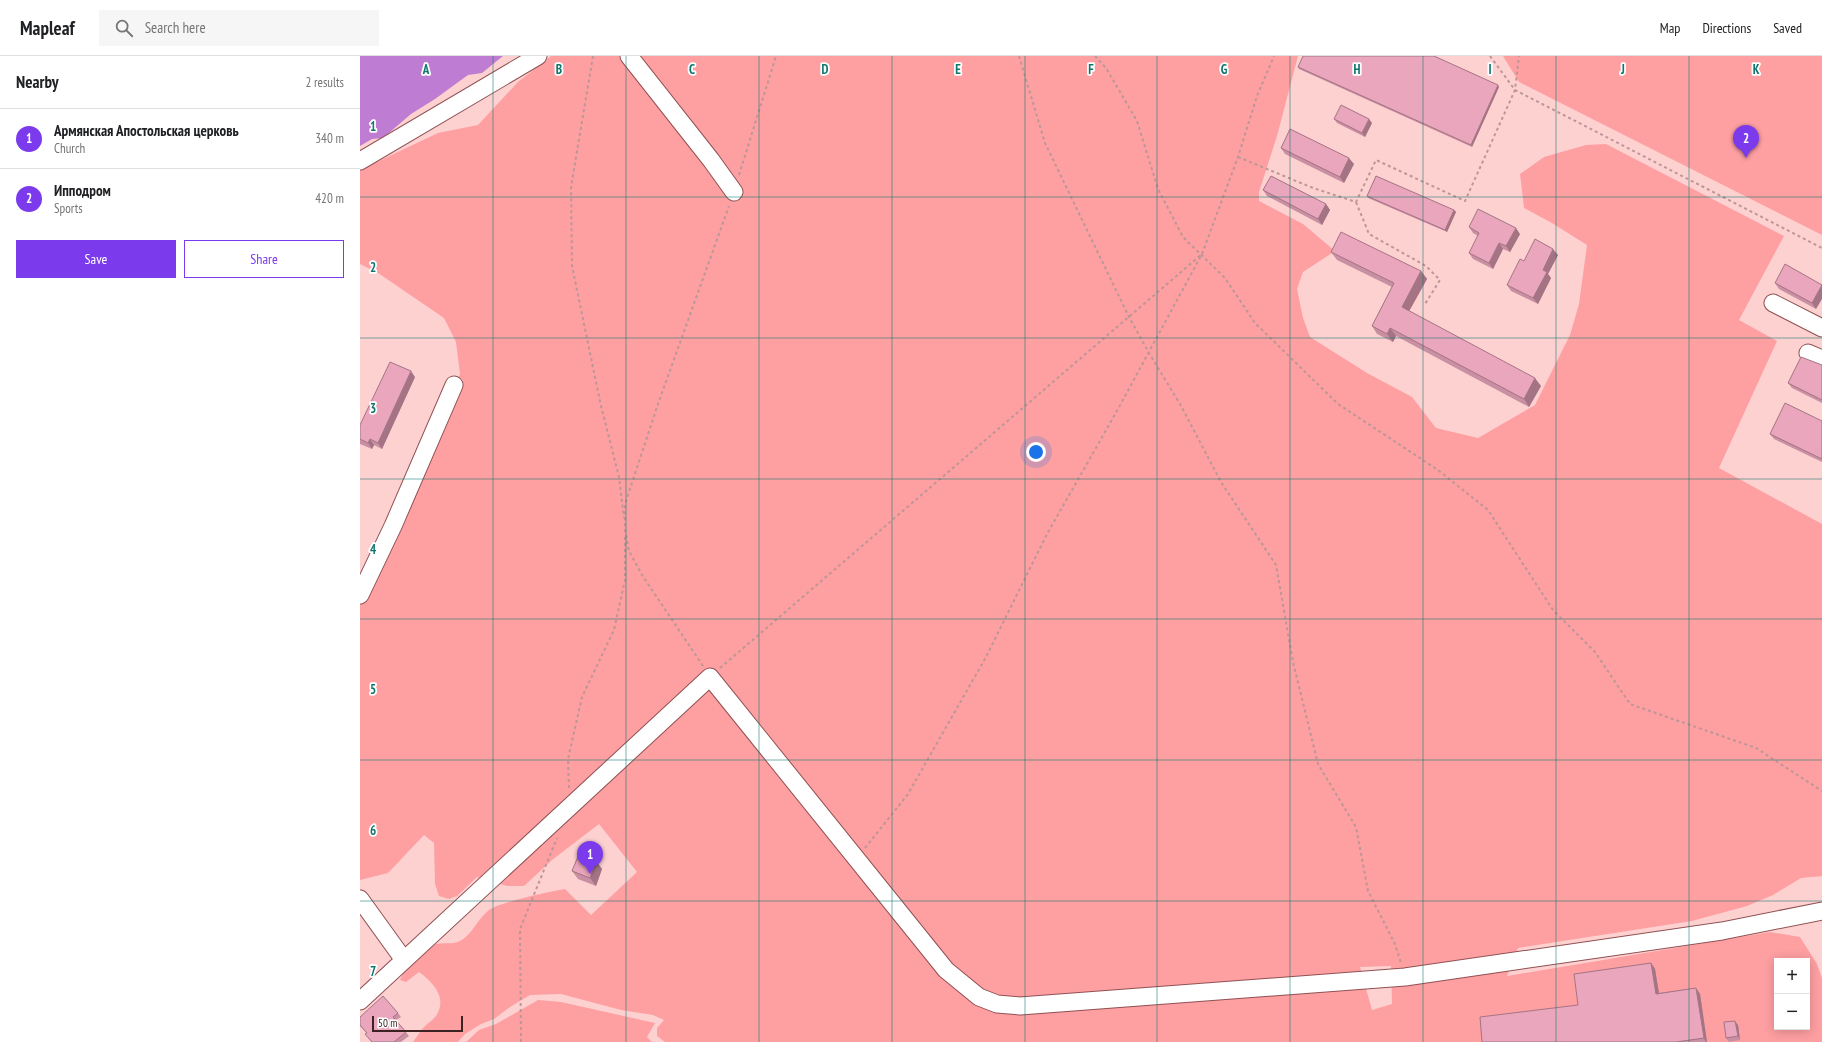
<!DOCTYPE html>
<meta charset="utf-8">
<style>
body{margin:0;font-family:"PT Sans Narrow",sans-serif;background:#f6f6f6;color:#202124}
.controls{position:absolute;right:12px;bottom:12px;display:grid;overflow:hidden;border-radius:0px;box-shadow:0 2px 10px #0003}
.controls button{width:36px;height:36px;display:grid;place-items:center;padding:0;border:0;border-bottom:1px solid #e0e0e0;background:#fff;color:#202124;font:20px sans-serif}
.scale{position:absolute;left:12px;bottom:10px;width:91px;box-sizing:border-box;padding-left:4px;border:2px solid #3d2223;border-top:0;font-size:11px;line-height:14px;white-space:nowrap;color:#3d2223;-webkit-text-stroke:3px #fff;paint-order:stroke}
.you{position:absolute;left:676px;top:396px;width:14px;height:14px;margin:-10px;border:3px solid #fff;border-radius:50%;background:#1a73e8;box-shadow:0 0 0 6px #1a73e833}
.badge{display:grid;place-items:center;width:26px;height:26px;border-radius:50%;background:#7c3aed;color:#fff;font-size:13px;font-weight:700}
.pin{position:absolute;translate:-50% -33px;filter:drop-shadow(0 1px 2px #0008)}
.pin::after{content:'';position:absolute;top:21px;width:14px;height:12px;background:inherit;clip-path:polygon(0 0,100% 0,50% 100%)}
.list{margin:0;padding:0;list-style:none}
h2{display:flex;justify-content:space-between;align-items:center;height:52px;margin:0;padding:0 16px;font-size:17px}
h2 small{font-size:13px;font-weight:400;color:#757577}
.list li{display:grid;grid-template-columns:26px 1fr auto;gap:12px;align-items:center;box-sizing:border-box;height:60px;padding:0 16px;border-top:1px solid #e0e0e0}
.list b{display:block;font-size:15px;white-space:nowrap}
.list p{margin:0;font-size:13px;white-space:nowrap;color:#757577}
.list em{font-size:13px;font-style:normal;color:#757577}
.actions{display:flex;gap:8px;padding:12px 16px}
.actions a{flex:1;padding:9px 0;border:1px solid #7c3aed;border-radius:0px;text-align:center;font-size:14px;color:#7c3aed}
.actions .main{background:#7c3aed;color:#fff}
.icon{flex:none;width:22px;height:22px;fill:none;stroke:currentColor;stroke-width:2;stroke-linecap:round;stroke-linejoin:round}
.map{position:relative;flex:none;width:1462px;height:986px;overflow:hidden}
header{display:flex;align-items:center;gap:24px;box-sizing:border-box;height:56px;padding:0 20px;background:#fff;border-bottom:1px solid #e0e0e0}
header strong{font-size:19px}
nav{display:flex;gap:22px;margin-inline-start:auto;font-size:14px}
.search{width:280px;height:36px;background:#f6f6f6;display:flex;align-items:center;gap:10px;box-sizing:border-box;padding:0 14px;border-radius:0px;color:#757577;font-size:15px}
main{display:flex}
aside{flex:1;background:#fff}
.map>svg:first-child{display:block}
.green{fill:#fe9fa2;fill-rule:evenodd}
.water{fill:#bf7cd3}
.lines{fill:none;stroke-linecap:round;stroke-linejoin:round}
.minor-casing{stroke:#905153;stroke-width:19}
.path{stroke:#bd9696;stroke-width:2;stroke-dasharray:3 3;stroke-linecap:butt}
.minor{stroke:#fff;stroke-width:17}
.wall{fill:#c98fa2}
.shaded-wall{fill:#a47484}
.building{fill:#eaa6bc;stroke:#a47484}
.grid{fill:none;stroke:#0f766e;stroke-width:1;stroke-opacity:0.55}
.grid-label{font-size:13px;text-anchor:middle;font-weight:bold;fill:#0f766e;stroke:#fff;stroke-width:3.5;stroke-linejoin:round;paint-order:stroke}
</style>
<header>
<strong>Mapleaf</strong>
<div class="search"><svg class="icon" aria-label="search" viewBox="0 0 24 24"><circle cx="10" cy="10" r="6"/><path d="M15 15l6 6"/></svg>Search here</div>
<nav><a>Map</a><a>Directions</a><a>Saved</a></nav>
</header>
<main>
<aside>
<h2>Nearby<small>2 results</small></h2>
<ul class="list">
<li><span class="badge">1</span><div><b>Армянская Апостольская церковь</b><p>Church</p></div><em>340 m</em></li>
<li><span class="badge">2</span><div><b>Ипподром</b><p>Sports</p></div><em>420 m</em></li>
</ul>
<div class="actions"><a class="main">Save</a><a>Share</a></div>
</aside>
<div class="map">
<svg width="1462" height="986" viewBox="0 0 1462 986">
<rect width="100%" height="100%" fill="#fed1d1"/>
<!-- green -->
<path class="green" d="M191 0H938L917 80 899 136V145L943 168 975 195 943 216 937 233 943 262 950 281 1007 317 1052 341 1076 372 1118 382 1175 349 1210 279 1219 248 1227 189 1192 167 1164 152 1160 118 1184 101 1226 89 1246 88 1424 180 1379 264 1417 285 1359 412 1462 468V820L1441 822 1413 839 1387 850 1332 865 1158 892 1147 920 1410 876 1440 881 1457 908 1462 922V986H305L297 980V972L304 964 293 959 261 954 201 938 170 939 150 951 134 963 121 968 105 978 98 986H53C57 981 60 975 64 971 68 967 73 964 76 960 88 942 73 926 59 916L46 926 40 924C44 913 64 891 76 888 84 886 92 889 100 885 112 879 118 862 129 854 137 847 192 835 205 833L231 859 277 816 239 768 192 804 164 830H147L117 821 97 840 89 843 79 840 75 828 74 787 64 779 28 817 0 824V549L17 515 88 352 100 318 96 286 84 262 18 217 0 208V114L78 77 118 69 158 26ZM1417 905H1447V971H1417ZM1031 910 1032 948 1012 954 1000 911Z
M1143 0H1462V179L1159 26Z
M178 944 201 946 295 967 287 981 292 986H106L119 974 136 968Z"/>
<!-- water -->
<path class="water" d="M0 0H143L122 17 108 19 75 43 51 58 23 82 12 83 0 90Z"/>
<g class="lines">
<defs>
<path id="minor" d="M269 0 351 104 374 136
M0 105 178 0
M1413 247 1462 272
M1448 297 1462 303
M0 539 33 470 94 329
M0 843 44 904
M0 945 350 621 586 914 619 941 637 948 660 950 1045 921 1362 875 1462 855"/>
</defs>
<!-- minor casing -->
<use href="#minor" class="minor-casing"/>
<!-- path -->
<path class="path" d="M233 0 211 131 212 210 241 350 259 421 264 462
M659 0 685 87 769 261 789 297 820 348 861 426 916 509 933 606 958 708 996 771 1008 835 1035 888 1041 907
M735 0 746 12 777 65 798 133 823 181 865 222 895 267 978 348 1078 414 1128 454 1193 554 1235 596 1270 648 1396 692 1462 735
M1130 0 1155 34 1462 192
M878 101 953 132 996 146 1016 104 1105 145 1155 34 1159 0
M379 119 416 0
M996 146 1009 178 1066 210 1080 224 1065 248
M343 610 282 519 269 495 265 474V448L298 348 369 150
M360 612 842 198
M209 732 208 703 222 641 254 574 265 524V480
M505 792 548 738 626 601 687 478 758 353 842 198 878 101 897 40 914 0
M161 986 160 873 197 782"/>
<!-- minor -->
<use href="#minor" class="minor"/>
</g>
<!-- wall -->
<path class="wall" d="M938 11 1139 31 1112 91 939 13Z
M974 63 1012 67 1005 81 977 67Z
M921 92 994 108 984 127 925 98Z
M903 134 966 148 970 154 962 169 907 140Z
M1007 140 1094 154 1096 156 1087 176 1008 142Z
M1109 171 1160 178 1150 196 1143 193 1133 213 1113 203 1109 197 1118 180 1113 177Z
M971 196 1061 215 1067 223 1049 255 1181 330 1169 351 1036 280 1033 286 1017 278 1012 270 1032 231 977 204Z
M1198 199 1188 218 1191 222 1178 248 1151 235 1147 229 1164 205Z
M1415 227 1462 229 1456 253 1419 233Z
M1462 309V347L1432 332 1428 327Z
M55 321 22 393 14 389 12 393 0 388V369Z
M1462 365V406L1414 383 1410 378Z
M236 805 242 813 236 830 218 823 212 815Z
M1291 907 1295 913 1299 937 1336 932 1340 938 1347 986H1122L1218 949Z
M38 957 41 961 36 964 49 980 41 986H12L5 978 7 977 0 970V961Z
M1378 969 1380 984 1369 986 1366 982Z"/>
<!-- shaded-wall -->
<path class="shaded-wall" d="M1138 29 1139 31 1112 91 1111 89Z
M1009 63 1012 67 1005 81 1002 77Z
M989 102 994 108 984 127 980 121Z
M966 148 970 154 962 169 958 163Z
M1094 154 1096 156 1087 176 1085 174Z
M1156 172 1160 178 1150 196 1146 190Z
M1139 187 1143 193 1133 213 1129 207Z
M1193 193 1198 199 1188 218 1191 222 1178 248 1173 242 1183 214Z
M1061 215 1067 223 1047 259 1042 251Z
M1462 229V243L1456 253 1452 247Z
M1030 272 1036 280 1033 286 1027 278Z
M51 315 55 321 22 393 18 387Z
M1175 322 1181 330 1169 351 1164 343Z
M10 383 14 389 12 393 8 387Z
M236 805 242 813 236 830 230 822Z
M1291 907 1295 913 1300 944 1296 938Z
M1336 932 1340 938 1347 986H1346L1344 982Z
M1375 965 1378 969 1380 984 1378 980Z"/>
<!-- building -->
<path class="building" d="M943 0H1074L1138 29 1111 89 938 11Z
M981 49 1009 63 1002 77 974 63Z
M930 73 989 102 980 121 921 92Z
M911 120 966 148 958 163 903 134Z
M1016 120 1094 154 1085 174 1007 140Z
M1118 153 1156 172 1146 190 1139 187 1129 207 1109 197 1119 177 1109 171Z
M981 176 1061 215 1042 251 1175 322 1164 343 1030 272 1027 278 1012 270 1034 227 971 196Z
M1175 183 1193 193 1183 214 1187 216 1173 242 1147 229 1160 203 1164 205Z
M1425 208 1462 229 1452 247 1415 227Z
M1441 301 1462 309V344L1428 327Z
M30 306 51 315 18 387 10 383 8 387 0 383V369Z
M1425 347 1462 365V403L1410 378Z
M219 798 236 805 230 822 212 815Z
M1291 907 1296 938 1336 932 1344 982 1316 986H1122L1120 961 1218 949 1214 918Z
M23 940 38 957 33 961 46 976 34 986H12L5 978 7 977 0 969V961Z
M1375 965 1378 980 1366 982 1364 966Z"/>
<!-- grid -->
<path class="grid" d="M133 0V986M266 0V986M399 0V986M532 0V986M665 0V986M797 0V986M930 0V986M1063 0V986M1196 0V986M1329 0V986M0 141H1462M0 282H1462M0 423H1462M0 563H1462M0 704H1462M0 845H1462"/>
<g class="grid-label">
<text x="66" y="18">A</text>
<text x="199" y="18">B</text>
<text x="332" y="18">C</text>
<text x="465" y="18">D</text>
<text x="598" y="18">E</text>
<text x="731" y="18">F</text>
<text x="864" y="18">G</text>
<text x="997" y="18">H</text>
<text x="1130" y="18">I</text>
<text x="1263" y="18">J</text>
<text x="1396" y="18">K</text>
<text x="13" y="75">1</text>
<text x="13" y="216">2</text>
<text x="13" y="357">3</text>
<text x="13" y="498">4</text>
<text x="13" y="638">5</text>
<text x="13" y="779">6</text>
<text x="13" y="920">7</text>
</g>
</svg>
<div class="controls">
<button>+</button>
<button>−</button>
</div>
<div class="scale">50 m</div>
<div class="you"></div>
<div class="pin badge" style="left:230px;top:818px">1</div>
<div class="pin badge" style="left:1386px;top:102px">2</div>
</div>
</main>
